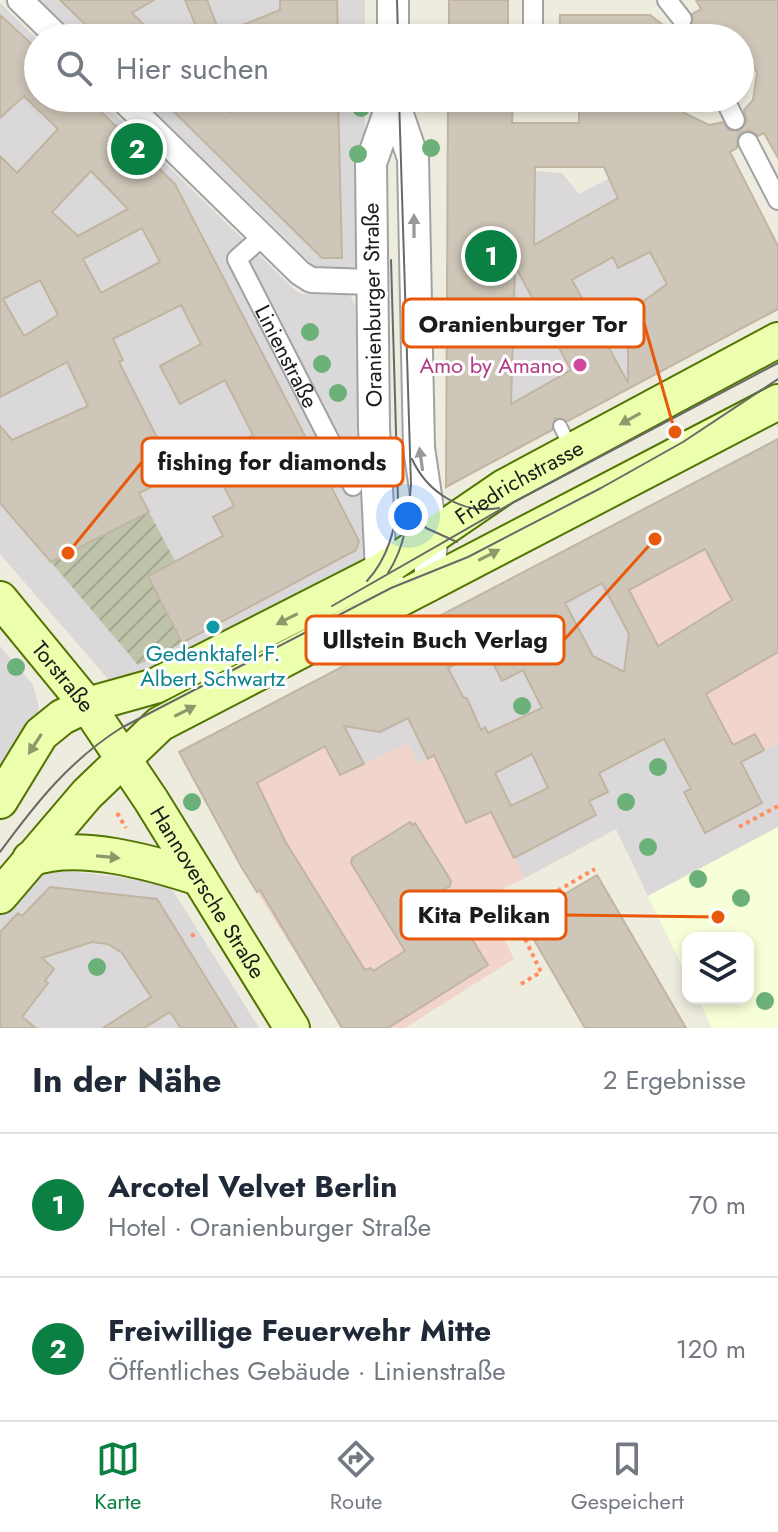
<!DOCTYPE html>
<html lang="de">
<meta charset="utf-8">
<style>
body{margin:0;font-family:Jost,sans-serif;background:#f2f2f3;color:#1f2937}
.controls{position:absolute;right:24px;bottom:24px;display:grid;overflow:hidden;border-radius:16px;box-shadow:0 4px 12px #0003}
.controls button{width:72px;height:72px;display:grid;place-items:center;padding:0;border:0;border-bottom:2px solid #e0e1e3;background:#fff;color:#1f2937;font:40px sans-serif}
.you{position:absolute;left:408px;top:516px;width:28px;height:28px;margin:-20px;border:6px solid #fff;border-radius:50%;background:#1a73e8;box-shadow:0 0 0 12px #1a73e833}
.badge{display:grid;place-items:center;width:52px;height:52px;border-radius:50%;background:#0b8043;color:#fff;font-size:26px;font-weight:700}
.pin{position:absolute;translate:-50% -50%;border:4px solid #fff;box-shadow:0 2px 8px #0006}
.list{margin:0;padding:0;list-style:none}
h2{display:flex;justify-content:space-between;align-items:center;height:104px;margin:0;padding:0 32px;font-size:34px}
h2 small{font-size:26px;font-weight:400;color:#747a83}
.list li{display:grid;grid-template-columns:52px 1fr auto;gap:24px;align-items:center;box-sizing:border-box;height:144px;padding:0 32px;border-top:2px solid #e0e1e3}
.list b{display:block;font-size:30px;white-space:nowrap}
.list p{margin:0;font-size:26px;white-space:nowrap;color:#747a83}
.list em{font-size:26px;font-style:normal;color:#747a83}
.icon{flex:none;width:44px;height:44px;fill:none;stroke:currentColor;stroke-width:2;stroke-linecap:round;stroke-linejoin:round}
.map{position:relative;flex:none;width:778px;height:1028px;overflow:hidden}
.search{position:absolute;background:#fff;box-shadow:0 4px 12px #0003;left:24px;right:24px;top:24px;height:88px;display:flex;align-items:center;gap:20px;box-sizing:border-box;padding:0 28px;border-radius:44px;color:#747a83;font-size:30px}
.sheet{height:392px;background:#fff}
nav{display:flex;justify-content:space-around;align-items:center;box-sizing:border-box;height:112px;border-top:2px solid #e0e1e3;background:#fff;font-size:22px;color:#747a83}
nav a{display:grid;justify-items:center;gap:4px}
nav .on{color:#0b8043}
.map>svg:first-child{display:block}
.residential{fill:#dad8d8}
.commercial{fill:#f1d5cc}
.education{fill:#f7ffd8}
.construction{fill:url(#construction-furrows)}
.building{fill:#cec6b8;stroke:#c1b5a1;stroke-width:2;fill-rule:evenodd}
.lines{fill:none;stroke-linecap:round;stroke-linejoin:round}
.pedestrian-tunnel{stroke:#c4c2b8;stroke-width:18;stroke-dasharray:18 9;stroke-linecap:butt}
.service-casing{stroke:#a2a2a2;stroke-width:16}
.pedestrian-casing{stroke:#a2a2a2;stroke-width:22}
.minor-casing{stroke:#a2a2a2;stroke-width:28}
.tertiary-casing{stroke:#a2a2a2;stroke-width:34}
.secondary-casing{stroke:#517500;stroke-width:38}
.path{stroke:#ff8f60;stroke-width:4;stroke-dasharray:4 4;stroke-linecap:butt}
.service{stroke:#fff;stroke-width:12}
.pedestrian{stroke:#fff;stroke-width:18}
.minor{stroke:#fff;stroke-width:24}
.tertiary{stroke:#fff;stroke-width:30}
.secondary{stroke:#ebffad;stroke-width:34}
.tram{stroke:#696969;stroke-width:2}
.tree{fill:#6cb179}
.oneway{fill:#989898}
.oneway2{fill:#8d986b}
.hotel-dot{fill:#d1479c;stroke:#fff;stroke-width:3}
.culture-dot{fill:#0f9aa8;stroke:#fff;stroke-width:3}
.labels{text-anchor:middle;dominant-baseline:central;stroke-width:6;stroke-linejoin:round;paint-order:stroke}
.street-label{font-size:22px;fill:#1b1b1b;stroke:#fff}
.hotel-label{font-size:22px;fill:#b23c85;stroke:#fff;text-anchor:end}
.culture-label{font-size:22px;fill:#0d838f;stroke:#fff}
.leader{fill:none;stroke:#e8590c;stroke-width:3}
.callout-dot{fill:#e8590c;stroke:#fff;stroke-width:3}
.callout{fill:#fff;stroke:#e8590c;stroke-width:3}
.callout-label{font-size:24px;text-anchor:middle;font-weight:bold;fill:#1b1b1b}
</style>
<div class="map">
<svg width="778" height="1028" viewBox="0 0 778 1028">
<defs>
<pattern id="construction-furrows" width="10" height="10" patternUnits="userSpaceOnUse" patternTransform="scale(2)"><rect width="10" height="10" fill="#bec3aa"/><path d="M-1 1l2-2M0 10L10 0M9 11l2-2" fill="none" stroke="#a3a792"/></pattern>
</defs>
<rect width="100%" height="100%" fill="#eeecdf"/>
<!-- residential -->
<path class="residential" d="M40 0H365V38H79Z
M0 3 38 40V98H98L295 290 302 294 350 295 355 304 361 485 368 539 364 559 360 565 147 682 115 684 108 679 0 554Z
M141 98H365V251L361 263 349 269H317Z
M627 169 728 335 456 482 446 478 493 288 534 249 535 171 562 173 579 194Z
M599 533 723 771 778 743V827L648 896 616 829 525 878 491 812 418 763 408 744 340 775 296 690 483 593 566 756 607 734 524 571Z
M0 646 33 685 39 707 38 716 0 783Z
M43 868 168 883 259 1028H0V909Z"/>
<!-- commercial -->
<path class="commercial" d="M676 492 744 622 778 604V743L724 771 599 533Z
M296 690 340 775 408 743 418 763 459 744 525 878 485 898 514 959 405 1028H342L242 868 179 752Z"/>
<!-- education -->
<path class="education" d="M778 827V1028H712L698 998H748V938H688V978L648 896Z"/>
<!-- construction -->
<path class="construction" d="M149 512 175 561 148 576 182 643 138 665 51 562Z"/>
<!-- building -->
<path class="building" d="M60 0H154L132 13 157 38H99Z
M185 0H207L220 34 280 10V0H337L338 38H201Z
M449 0H508V38H449Z
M696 0H778V158L764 133 758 136 749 130 738 135 737 148 730 152 778 246V309L568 421 555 418 552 430 446 487 448 98H513L512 123H579V98H676L684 113 709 125 723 122 729 130 740 131 747 121 744 110 753 100 757 73 745 49 740 46V38H559L560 15H650L666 27 671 25 684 31 693 24 692 14 701 9ZM535 167H604L618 198 534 245ZM650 252 667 284 637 306H628V383L572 280 613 257 618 268ZM515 266 571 370 511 404Z
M0 15 38 50V98H87L175 184 359 541 356 550 182 643 148 576 223 536 213 517 234 506 209 458 253 435 225 380 180 404 160 366 201 344 181 305 113 339 123 360 119 362 176 475 139 493 149 512 51 562 0 503V426L12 440 88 406 67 362 0 397V156L17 173 58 129 24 96 0 118ZM91 171 128 209 78 236 52 212ZM142 228 160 262 101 293 83 259ZM40 280 58 315 24 336 3 299Z
M160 98H217L231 112 275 98H338L342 258H322Z
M778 439V652L706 694 733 745 755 734 764 750 741 762 762 803 705 833 684 792 691 789 664 739 599 773 608 792 589 801 596 815 514 858 491 812 466 823 434 755 428 759 408 718 380 732 344 726 364 764 340 775 325 746 257 783 285 841 365 970 371 968 373 971 405 951 351 863 352 858 410 822 412 825 415 823 451 881 450 886 423 903 444 937 463 925 488 965 388 1028H342L260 890 257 892 242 868 179 752ZM705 549 732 600 658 646 629 590ZM602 583 629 634 624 672 593 656 565 603ZM486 649 502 681 523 670 542 708 488 733 485 727 481 730 467 698 463 697 448 668ZM532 754 548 788 511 806 495 773Z
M597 875 686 1028H585L522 919Z
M50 887 157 899 237 1028H181L170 1012 144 1028H103L151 997 122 953 108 944 92 942 42 958 54 969 45 981 48 983 22 1017 36 1028H0V932L18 913 22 916Z"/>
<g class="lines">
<!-- pedestrian-tunnel -->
<path class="pedestrian-tunnel" d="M682 19 692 38"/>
<defs>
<path id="service" d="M560 426 571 448"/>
<g id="pedestrian">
<path d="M667 0 682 19"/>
<path d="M533 38V0"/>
<path d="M724 98 735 120"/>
<path d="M748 142 778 200"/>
<path id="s1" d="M263 236 237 259 353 486"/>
</g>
<path id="minor" d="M20 0 59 38
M121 98 300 273 311 280 371 282"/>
<path id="tertiary" d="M393 0V38
M394 103 413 158 419 448 432 536 429 586
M392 589 381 571 374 427 371 163 394 98"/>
<g id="secondary">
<path id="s2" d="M0 599 87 705 151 800 292 1028"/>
<path id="s3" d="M0 801 41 734 62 717 87 705 155 686 381 571 504 487 778 340"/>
<path d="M30 859C78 841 153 863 199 878"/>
<path d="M0 896 87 794 160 724 778 402"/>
</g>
</defs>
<!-- service casing -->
<use href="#service" class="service-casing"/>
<!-- pedestrian casing -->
<use href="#pedestrian" class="pedestrian-casing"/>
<!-- minor casing -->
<use href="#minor" class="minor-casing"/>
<!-- tertiary casing -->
<use href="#tertiary" class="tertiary-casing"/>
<!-- secondary casing -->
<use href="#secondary" class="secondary-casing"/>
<!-- path -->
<path class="path" d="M117 813 126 828
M739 827 778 806
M191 936 195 934
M521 984 541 972 514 916 595 869"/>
<!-- service -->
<use href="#service" class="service"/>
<!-- pedestrian -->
<use href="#pedestrian" class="pedestrian"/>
<!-- minor -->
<use href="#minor" class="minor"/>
<!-- tertiary -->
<use href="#tertiary" class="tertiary"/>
<!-- secondary -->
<use href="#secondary" class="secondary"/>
<!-- tram -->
<path class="tram" d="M397 0 398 38
M412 459C427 492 462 515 499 508
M407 505 426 528 457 542
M388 573C406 545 408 517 411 485L399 98
M367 581C388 558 395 530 398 500L391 260
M332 606 512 503 778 363
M0 852C36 803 69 761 121 728L391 588 468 557 601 488 683 442 778 379"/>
</g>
<!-- trees -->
<g class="tree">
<circle cx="361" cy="108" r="9"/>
<circle cx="431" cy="148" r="9"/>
<circle cx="358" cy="154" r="9"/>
<circle cx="310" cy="332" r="9"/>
<circle cx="322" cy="364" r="9"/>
<circle cx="338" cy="393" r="9"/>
<circle cx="16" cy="667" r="9"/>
<circle cx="522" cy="706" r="9"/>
<circle cx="658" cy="767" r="9"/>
<circle cx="192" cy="802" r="9"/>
<circle cx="626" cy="802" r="9"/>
<circle cx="648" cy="847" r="9"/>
<circle cx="698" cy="879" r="9"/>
<circle cx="741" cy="898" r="9"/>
<circle cx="97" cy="967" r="9"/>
<circle cx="765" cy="1001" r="9"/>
</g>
<!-- one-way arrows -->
<defs><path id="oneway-solid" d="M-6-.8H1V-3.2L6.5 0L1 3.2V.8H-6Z" transform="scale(2)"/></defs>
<g class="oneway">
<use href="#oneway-solid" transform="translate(414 226) rotate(-90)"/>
<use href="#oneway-solid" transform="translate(421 459) rotate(-98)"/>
</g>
<g class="oneway2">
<use href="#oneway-solid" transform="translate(630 419) rotate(151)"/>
<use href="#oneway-solid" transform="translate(489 555) rotate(-27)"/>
<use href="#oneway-solid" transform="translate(287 619) rotate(153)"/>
<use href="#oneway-solid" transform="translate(185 711) rotate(-27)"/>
<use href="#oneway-solid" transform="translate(35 744) rotate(123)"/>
<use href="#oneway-solid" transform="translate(108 857) rotate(5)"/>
</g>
<!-- markers -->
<circle class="hotel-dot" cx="580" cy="365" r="8"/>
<circle class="culture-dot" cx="213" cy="627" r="8"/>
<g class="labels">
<!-- street labels -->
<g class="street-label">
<text transform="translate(372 305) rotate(-91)">Oranienburger Straße</text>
<text stroke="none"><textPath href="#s1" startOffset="144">Linienstraße</textPath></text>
<text stroke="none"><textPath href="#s3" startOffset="622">Friedrichstrasse</textPath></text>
<text stroke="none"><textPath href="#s2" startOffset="100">Torstraße</textPath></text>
<text stroke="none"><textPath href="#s2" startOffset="360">Hannoversche Straße</textPath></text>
</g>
<!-- hotel labels -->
<g class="hotel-label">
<text x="564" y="365">Amo by Amano</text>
</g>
<!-- culture labels -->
<g class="culture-label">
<text x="213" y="653">Gedenktafel F.<tspan x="213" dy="25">Albert Schwartz</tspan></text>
</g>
</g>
<!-- callouts -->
<path class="leader" d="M675 432L644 323M68 553L142 462M655 539L564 640M718 917L566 915"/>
<g class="callout-dot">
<circle cx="675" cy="432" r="8"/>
<circle cx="68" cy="553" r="8"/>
<circle cx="655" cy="539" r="8"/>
<circle cx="718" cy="917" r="8"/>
</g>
<g class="callout">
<rect x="403" y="299" width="241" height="48" rx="8"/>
<rect x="142" y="438" width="261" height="48" rx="8"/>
<rect x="306" y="616" width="258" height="48" rx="8"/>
<rect x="401" y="891" width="165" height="48" rx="8"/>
</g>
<g class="callout-label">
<text x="523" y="332">Oranienburger Tor</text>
<text x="272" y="470">fishing for diamonds</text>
<text x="435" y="648">Ullstein Buch Verlag</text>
<text x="484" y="923">Kita Pelikan</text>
</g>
</svg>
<div class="controls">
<button><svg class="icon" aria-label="layers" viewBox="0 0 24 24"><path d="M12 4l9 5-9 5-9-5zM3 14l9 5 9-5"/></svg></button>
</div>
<div class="you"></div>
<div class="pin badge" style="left:491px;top:256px">1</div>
<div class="pin badge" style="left:137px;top:149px">2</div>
<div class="search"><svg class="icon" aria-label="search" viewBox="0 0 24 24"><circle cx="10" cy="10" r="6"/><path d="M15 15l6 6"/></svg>Hier suchen</div>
</div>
<section class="sheet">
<h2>In der Nähe<small>2 Ergebnisse</small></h2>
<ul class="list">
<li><span class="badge">1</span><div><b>Arcotel Velvet Berlin</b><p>Hotel · Oranienburger Straße</p></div><em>70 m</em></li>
<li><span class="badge">2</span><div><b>Freiwillige Feuerwehr Mitte</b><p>Öffentliches Gebäude · Linienstraße</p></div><em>120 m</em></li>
</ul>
</section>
<nav>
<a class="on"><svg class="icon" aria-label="map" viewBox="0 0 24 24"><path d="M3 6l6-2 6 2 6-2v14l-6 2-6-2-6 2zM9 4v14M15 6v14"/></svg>Karte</a>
<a><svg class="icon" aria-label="directions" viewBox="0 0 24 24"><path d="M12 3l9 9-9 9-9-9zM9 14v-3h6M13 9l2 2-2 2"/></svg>Route</a>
<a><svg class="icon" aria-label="saved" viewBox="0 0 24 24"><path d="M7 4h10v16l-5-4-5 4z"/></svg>Gespeichert</a>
</nav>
